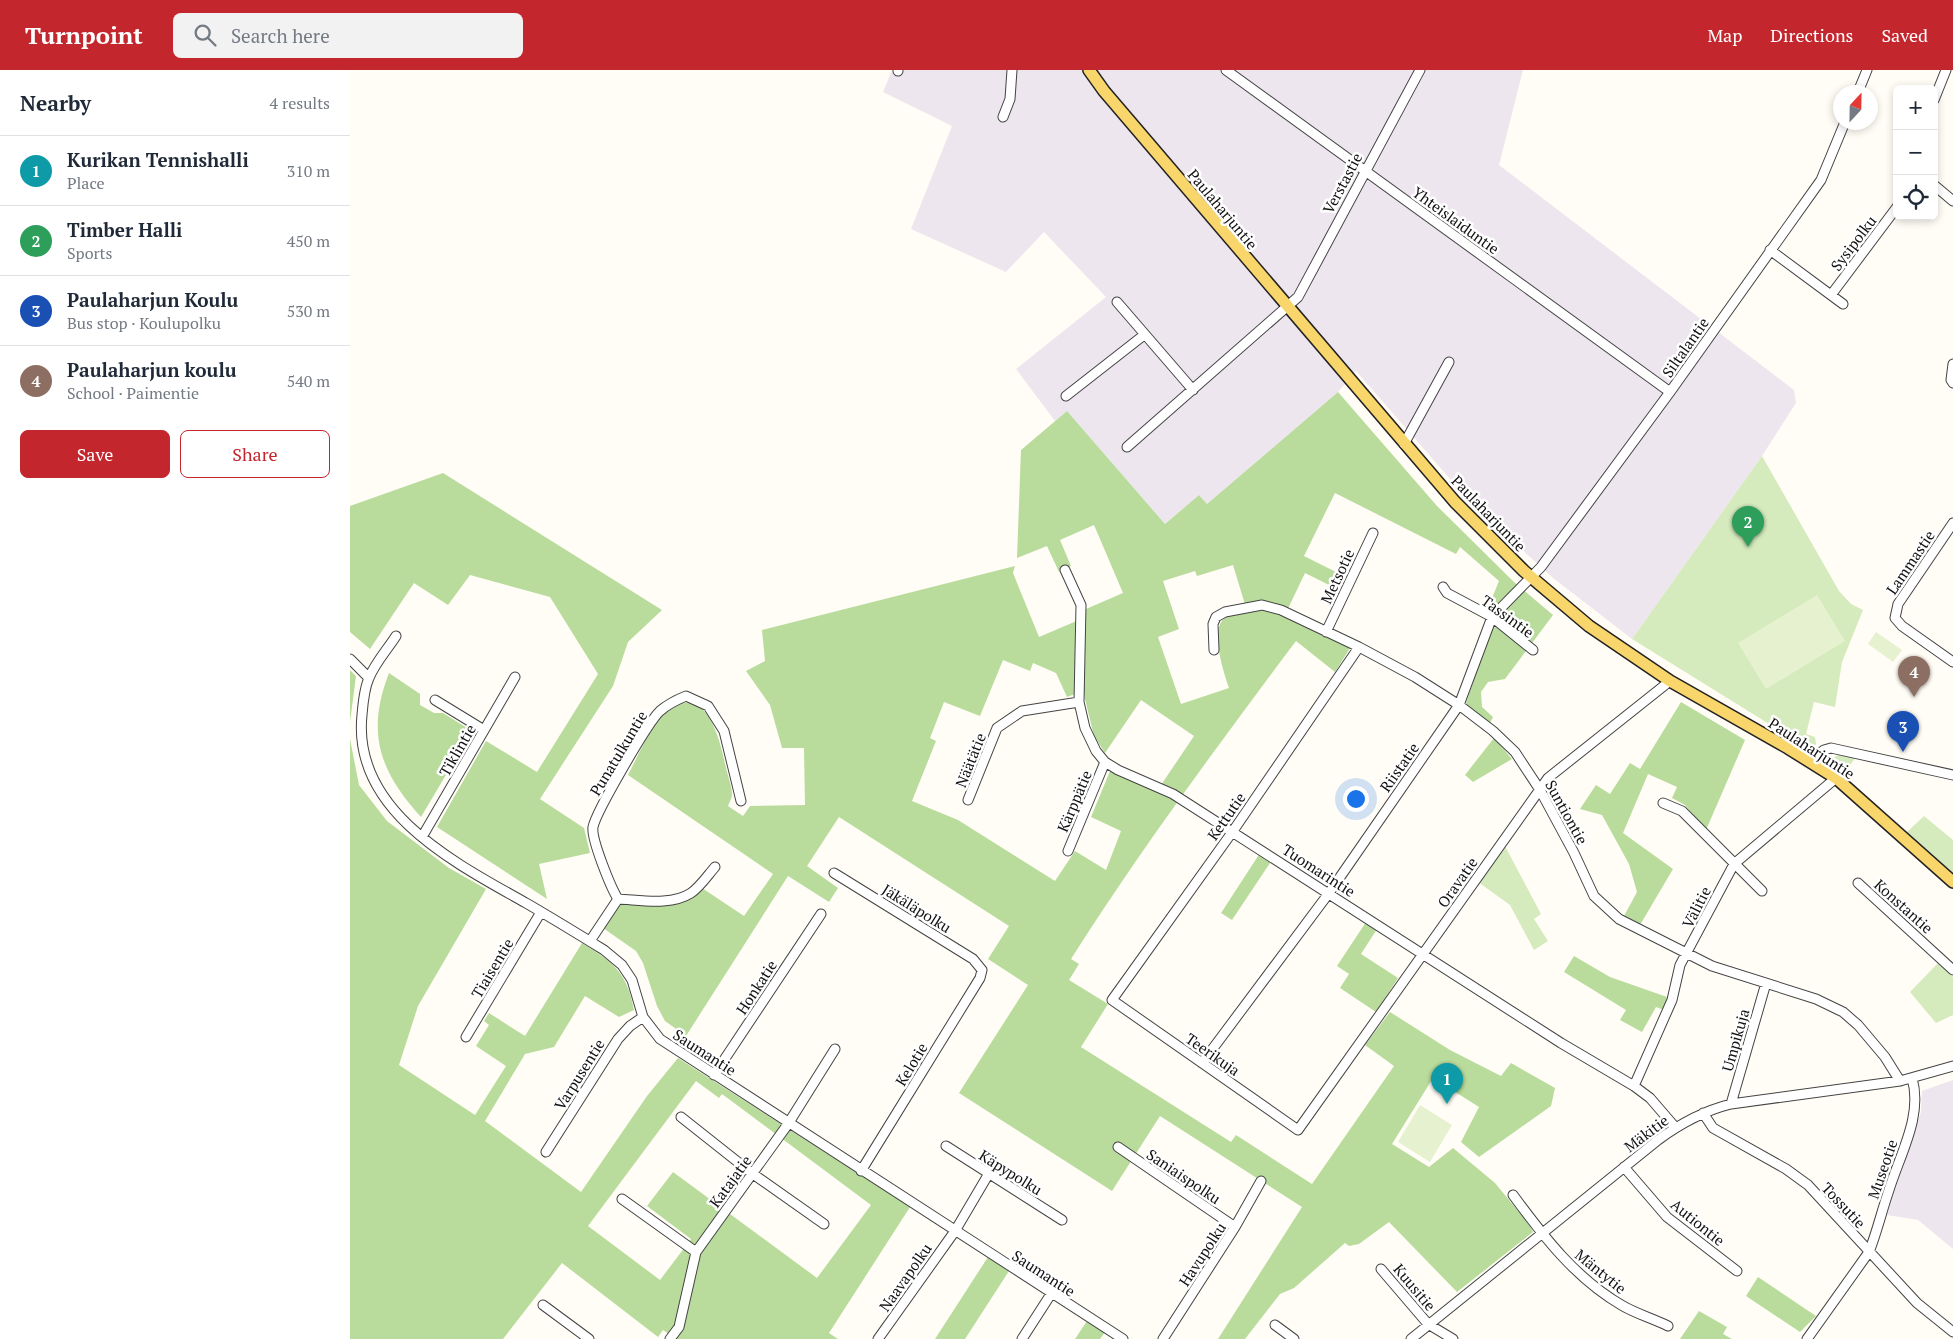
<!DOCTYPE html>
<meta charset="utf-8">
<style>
body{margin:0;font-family:"PT Serif",serif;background:#f2f2f3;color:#1f2937}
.controls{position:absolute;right:15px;top:15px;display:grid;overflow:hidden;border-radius:8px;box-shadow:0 2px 8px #0003}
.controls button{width:45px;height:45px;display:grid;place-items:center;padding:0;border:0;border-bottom:1px solid #e0e1e3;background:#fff;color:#1f2937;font:25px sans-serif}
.compass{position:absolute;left:1483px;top:15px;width:45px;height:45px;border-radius:50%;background:#fff;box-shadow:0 2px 8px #0003;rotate:22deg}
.you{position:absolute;left:1005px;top:728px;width:18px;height:18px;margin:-12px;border:4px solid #fff;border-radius:50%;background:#1a73e8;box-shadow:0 0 0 8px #1a73e833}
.badge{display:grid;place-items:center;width:32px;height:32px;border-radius:50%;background:#c4262e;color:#fff;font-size:16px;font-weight:700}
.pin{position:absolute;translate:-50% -41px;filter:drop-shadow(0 1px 2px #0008)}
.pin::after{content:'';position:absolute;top:26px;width:18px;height:15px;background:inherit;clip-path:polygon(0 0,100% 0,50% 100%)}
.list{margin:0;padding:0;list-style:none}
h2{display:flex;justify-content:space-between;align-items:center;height:65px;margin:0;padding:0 20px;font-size:21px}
h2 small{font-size:16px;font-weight:400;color:#747a83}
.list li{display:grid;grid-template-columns:32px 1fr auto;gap:15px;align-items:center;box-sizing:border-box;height:70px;padding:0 20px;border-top:1px solid #e0e1e3}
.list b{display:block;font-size:19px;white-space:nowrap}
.list p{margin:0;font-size:16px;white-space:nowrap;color:#747a83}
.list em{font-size:16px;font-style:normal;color:#747a83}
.actions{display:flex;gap:10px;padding:15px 20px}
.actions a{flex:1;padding:11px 0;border:1px solid #c4262e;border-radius:8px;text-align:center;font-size:18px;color:#c4262e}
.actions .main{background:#c4262e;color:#fff}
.icon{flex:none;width:28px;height:28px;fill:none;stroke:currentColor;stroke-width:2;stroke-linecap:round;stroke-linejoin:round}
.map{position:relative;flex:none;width:1603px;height:1269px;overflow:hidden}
header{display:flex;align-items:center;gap:30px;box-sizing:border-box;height:70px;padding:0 25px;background:#c4262e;color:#fff}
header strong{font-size:24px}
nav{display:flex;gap:28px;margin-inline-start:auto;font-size:18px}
.search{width:350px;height:45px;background:#f2f2f3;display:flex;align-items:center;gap:12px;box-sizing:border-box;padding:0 18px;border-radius:8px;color:#747a83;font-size:19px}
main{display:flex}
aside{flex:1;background:#fff}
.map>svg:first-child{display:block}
.industrial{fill:#eee6ef}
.green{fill:#d5ebbd}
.forest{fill:#b9dc9c;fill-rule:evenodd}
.pitch{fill:#e6f2cf}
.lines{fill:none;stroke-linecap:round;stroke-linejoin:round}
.minor-casing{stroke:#444;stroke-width:11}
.major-casing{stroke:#222;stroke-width:14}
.minor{stroke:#fff;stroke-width:9}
.major{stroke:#f9d66b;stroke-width:11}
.labels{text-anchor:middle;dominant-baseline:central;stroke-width:5;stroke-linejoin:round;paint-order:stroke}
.street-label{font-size:15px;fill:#111;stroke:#fff}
</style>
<header>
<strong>Turnpoint</strong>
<div class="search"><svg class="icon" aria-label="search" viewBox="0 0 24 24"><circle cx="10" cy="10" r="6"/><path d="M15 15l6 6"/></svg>Search here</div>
<nav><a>Map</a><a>Directions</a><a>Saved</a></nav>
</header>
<main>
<aside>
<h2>Nearby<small>4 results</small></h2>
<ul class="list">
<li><span class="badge" style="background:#0f9aa8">1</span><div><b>Kurikan Tennishalli</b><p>Place</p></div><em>310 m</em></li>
<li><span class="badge" style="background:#2e9e5b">2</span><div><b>Timber Halli</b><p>Sports</p></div><em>450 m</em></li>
<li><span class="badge" style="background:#1a4fb4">3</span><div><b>Paulaharjun Koulu</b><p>Bus stop · Koulupolku</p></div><em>530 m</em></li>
<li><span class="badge" style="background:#8d6e63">4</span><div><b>Paulaharjun koulu</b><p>School · Paimentie</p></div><em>540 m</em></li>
</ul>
<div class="actions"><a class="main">Save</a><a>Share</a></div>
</aside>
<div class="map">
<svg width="1603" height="1269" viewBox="0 0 1603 1269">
<rect width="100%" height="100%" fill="#fffdf5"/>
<!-- industrial -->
<path class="industrial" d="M542 0H1173L1149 95 1444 320 1446 333 1412 386 1282 569 1203 508 1121 433 1006 301 988 322 857 434 849 425 815 454 717 341 705 351 666 299 756 227 694 162 656 202 561 159 602 56 533 22Z
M1603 1010V1179L1568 1150 1537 1145 1546 1112 1571 1042 1572 1021Z"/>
<!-- green -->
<path class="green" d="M1412 386 1489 521 1501 534 1513 540 1492 592 1485 637 1464 632 1456 664 1465 667 1466 674 1463 678H1458L1282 569Z
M1491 683 1507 686 1492 705 1474 694Z
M1574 746 1603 770V803L1557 762Z
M1155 776 1191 844 1184 849 1198 871 1184 880 1160 835 1128 812Z
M1589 892 1603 907V945L1586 953 1560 922Z"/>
<!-- forest -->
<path class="forest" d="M988 322 1087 436 1165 513 1203 545 1155 609 1138 612 1131 622 1132 637 1143 647 1139 655 1115 636 1141 561 1149 549 1138 538 1149 511 1110 477 1106 484 985 423 954 486 986 502 979 515 955 503 934 547 1000 578 985 602 946 571C868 675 791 779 721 889L729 894 719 910 758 934 731 977 881 1072 886 1065 962 1114 1044 996 1015 975 1040 942 1100 980 1151 1006 1161 993 1205 1018 1201 1036 1129 1087 1111 1072 1129 1037 1083 1008 1042 1074 1079 1097 1103 1078 1145 1113 1179 1154 1183 1162 1107 1222 1039 1152 1009 1174 999 1176 995 1173 944 1218 930 1224 895 1269H868L952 1137 810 1046 762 1121 609 1023 678 915 638 889 659 856 489 747 457 796 488 818 479 832 438 806 336 966 315 951 307 936 293 893 286 881 253 858 270 832C299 835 331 843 352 818L394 846 423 804 278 705C288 686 304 648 322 637 359 616 371 675 376 698 378 706 382 717 382 725 382 728 379 733 378 736L393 746 400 736 455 735 454 678H432L420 635 396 601 415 591 412 560 665 496 663 503 689 567 736 547V539L773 523 744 455 710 470 721 496 709 502 697 476 667 488 671 380 717 341 815 454 849 425 857 434ZM883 495 897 541C890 543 881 543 875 548 859 559 874 603 879 618L831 634 808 567 829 559 813 511 845 501 847 506ZM653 590 680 601 683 593 706 603 717 627 733 621 744 666 755 683 791 630 844 666 807 721 760 701 741 747 771 761 756 800 725 781 705 811 608 750 562 731 586 671 580 668 594 632 630 646Z
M93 403 312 540 278 572 263 616 190 729 234 758 240 783 189 794 197 829 87 757 136 671 187 702 248 604 200 527 120 505 98 535 64 513 20 579 0 562V436Z
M0 600 6 606 0 652Z
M39 603 70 624V635L84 643H93L122 661 71 747C29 701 16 662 39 603Z
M1331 632 1395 670 1356 760 1335 735 1322 728 1327 717 1298 704 1273 763 1323 799 1290 855 1274 846 1287 822 1279 794 1252 745 1230 739 1246 715 1260 724 1280 693 1290 699Z
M1144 668 1162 689 1123 712 1115 705Z
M0 669 9 715 37 751 99 798 136 819 68 936 49 995 125 1045 156 996 126 976 139 955 134 951 139 943 175 966 232 873C263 892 277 902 284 940L269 947 235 926 204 977 175 984 135 1051 231 1122 297 1026 328 988 560 1137 479 1263 488 1269H326L313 1260 308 1267 212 1193 153 1269H0ZM346 1011 369 1028 372 1024 521 1135 467 1208 323 1102 297 1136 341 1169 310 1210 238 1156Z
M910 783 922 790 882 850 871 843Z
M1016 852 1027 859 1011 884 1048 908 1026 942 990 918 999 904 987 896Z
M1224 886 1260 907 1317 927 1314 940 1306 937 1292 962 1270 950 1276 940 1214 902Z
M638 1187 659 1201 615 1269H585Z
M1408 1207 1466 1246 1450 1262 1396 1226Z
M1349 1241 1377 1257 1373 1264 1382 1269H1330Z
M737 1251 755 1262 750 1269H725Z"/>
<!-- pitch -->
<path class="pitch" d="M1467 525 1495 571 1416 619 1388 573Z
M1526 562 1552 580 1543 592 1518 574Z
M1070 1035 1102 1055 1080 1092 1048 1072Z"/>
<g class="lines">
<defs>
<path id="minor" d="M876 0 1320 322
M548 1V0
M1508 22 1517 0
M1584 30 1596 0
M653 47 660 29 662 0
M1584 115 1603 131
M1420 180 1493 234
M1481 225 1547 137
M767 232 843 320
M1603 294 1601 310 1603 313
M716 326 794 265
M1054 374 1099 292
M777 377 948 227 1070 0
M1603 453 1548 534 1545 548 1552 556 1603 592
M715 500 731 535 729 632 735 658 746 681 755 692 768 700 823 724 1211 973 1284 1016 1300 1028 1325 1057
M1093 517 1097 523 1142 547 1183 580
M976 562 1023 463
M46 566C37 580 25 593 19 608 14 619 13 633 12 645 2 741 105 793 176 833 202 848 228 864 254 880L272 895 282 910 293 947 310 969 773 1269
M1009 577 883 761 762 930 948 1060 1198 708 1320 611
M864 580 863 554 866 547 875 542 912 535 931 540 1009 577 1065 607 1109 635 1143 661 1165 682 1190 720 1224 783 1244 826 1269 849 1362 896 1466 929 1493 942 1508 955 1535 987 1550 1011
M0 589 19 608
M85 630 134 660
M1460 692 1474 680 1481 678 1603 705
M618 730 647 658 672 641 729 632
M1313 733 1332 741 1412 821
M72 767 165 607
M718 781 755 692
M484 803 623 889 632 900 630 908 511 1101
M1508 813 1603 900
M268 829C291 830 321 836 341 823 350 817 358 805 365 797
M240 871 268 829C261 818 241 769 243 757 246 742 298 652 310 641 318 634 326 630 336 626L358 636 374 661 391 731
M116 967 191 842
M852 993 979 823 1109 635 1142 547 1191 497 1320 322 1471 110 1495 52
M364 1005 471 844
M1284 1016 1322 930 1330 895 1384 794 1486 708
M1381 1034 1416 913
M1353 1043 1363 1058 1436 1099 1458 1115 1567 1233 1603 1262
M331 1047 403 1104 474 1154
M596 1076 712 1150
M768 1077 885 1157
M196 1082 268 969 280 956 293 947
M1274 1097 1317 1147 1387 1201
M1163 1125C1194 1167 1226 1209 1273 1236 1287 1244 1304 1249 1318 1256
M272 1129 346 1182
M1031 1199 1078 1254 1103 1269
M193 1235 239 1269
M925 1255 944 1269
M320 1269 329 1257 346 1182 438 1054 485 979
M528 1269 605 1161 638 1105
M672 1269 701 1224
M813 1269 885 1157 911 1111
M1061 1269 1308 1070C1331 1053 1353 1041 1381 1034L1550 1011 1603 996
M1457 1269 1519 1182C1527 1162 1532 1140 1539 1120 1550 1084 1573 1046 1562 1008"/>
<path id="major" d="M739 0 754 21 1105 432 1174 501 1239 556 1320 611 1438 678 1486 708 1603 812"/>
</defs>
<!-- minor casing -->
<use href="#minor" class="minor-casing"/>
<!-- major casing -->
<use href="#major" class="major-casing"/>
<!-- minor -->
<use href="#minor" class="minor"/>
<!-- major -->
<use href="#major" class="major"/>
</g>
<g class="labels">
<!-- street labels -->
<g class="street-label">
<text transform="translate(992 113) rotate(-62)">Verstastie</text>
<text transform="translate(873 139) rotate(50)">Paulaharjuntie</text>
<text transform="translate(1106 150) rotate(36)">Yhteislaiduntie</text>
<text transform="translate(1503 173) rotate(-53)">Sysipolku</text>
<text transform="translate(1335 277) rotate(-55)">Siltalantie</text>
<text transform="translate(1139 443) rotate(46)">Paulaharjuntie</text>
<text transform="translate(1560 492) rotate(-56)">Lammastie</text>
<text transform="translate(987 506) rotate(-65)">Metsotie</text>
<text transform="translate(1158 546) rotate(36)">Tassintie</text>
<text transform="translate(1462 678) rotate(33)">Paulaharjuntie</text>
<text transform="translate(107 680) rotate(-60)">Tiklintie</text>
<text transform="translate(268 683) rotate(-59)">Punatulkuntie</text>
<text transform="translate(620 690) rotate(-68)">Näätätie</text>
<text transform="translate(1049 697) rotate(-55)">Riistatie</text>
<text transform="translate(724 731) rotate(-67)">Kärppätie</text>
<text transform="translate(1217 742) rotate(61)">Suntiontie</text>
<text transform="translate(876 746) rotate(-55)">Kettutie</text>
<text transform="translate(969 800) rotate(33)">Tuomarintie</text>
<text transform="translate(1107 812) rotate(-55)">Oravatie</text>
<text transform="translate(1554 836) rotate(42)">Konstantie</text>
<text transform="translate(1346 837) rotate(-63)">Välitie</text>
<text transform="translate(567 838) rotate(32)">Jäkäläpolku</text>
<text transform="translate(142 898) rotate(-59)">Tiaisentie</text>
<text transform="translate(406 917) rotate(-57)">Honkatie</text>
<text transform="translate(1385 970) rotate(-74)">Umpikuja</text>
<text transform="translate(355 982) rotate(33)">Saumantie</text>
<text transform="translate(863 984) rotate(35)">Teerikuja</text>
<text transform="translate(561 994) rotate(-59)">Kelotie</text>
<text transform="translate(229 1004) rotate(-58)">Varpusentie</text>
<text transform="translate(1296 1063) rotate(-37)">Mäkitie</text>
<text transform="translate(1532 1099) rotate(-71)">Museotie</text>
<text transform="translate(661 1102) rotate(32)">Käpypolku</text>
<text transform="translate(834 1106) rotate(34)">Saniaispolku</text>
<text transform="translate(380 1111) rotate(-54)">Katajatie</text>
<text transform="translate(1494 1135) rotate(47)">Tossutie</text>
<text transform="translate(1348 1152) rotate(39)">Autiontie</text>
<text transform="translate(852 1184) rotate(-57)">Havupolku</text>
<text transform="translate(1251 1201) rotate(39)">Mäntytie</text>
<text transform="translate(694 1203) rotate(33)">Saumantie</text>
<text transform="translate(555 1207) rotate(-55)">Naavapolku</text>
<text transform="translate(1065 1217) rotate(50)">Kuusitie</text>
</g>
</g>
</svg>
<div class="controls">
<button>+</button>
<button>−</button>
<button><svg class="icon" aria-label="locate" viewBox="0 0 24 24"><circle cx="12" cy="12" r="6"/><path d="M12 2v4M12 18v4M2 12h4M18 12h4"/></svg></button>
</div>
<svg class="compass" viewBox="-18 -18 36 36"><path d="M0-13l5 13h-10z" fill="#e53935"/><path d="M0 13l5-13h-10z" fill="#747a83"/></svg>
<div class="you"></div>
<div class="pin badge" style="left:1097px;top:1034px;background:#0f9aa8">1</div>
<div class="pin badge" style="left:1398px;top:477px;background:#2e9e5b">2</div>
<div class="pin badge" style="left:1553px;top:682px;background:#1a4fb4">3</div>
<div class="pin badge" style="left:1564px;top:627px;background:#8d6e63">4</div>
</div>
</main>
